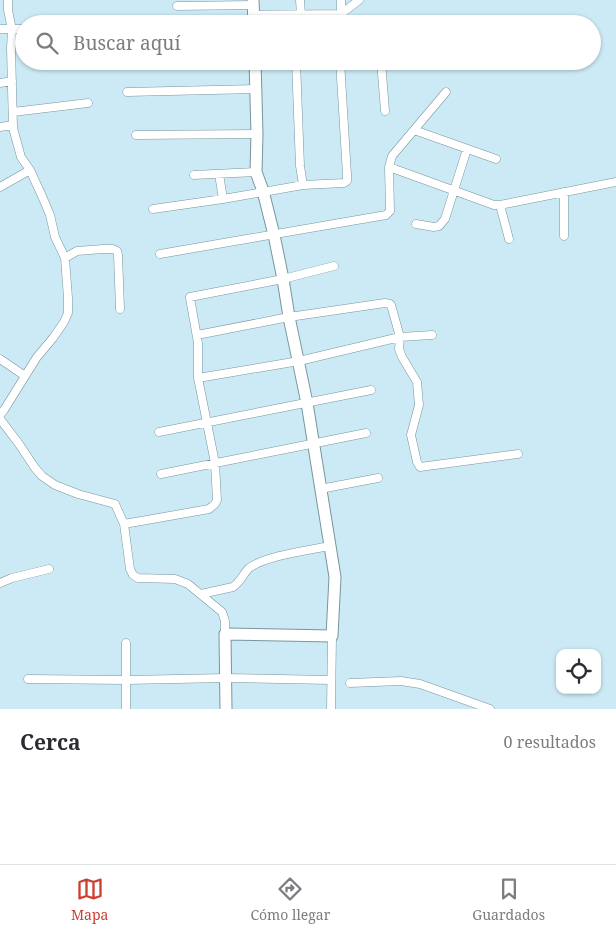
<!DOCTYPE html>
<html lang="es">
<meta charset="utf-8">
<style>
body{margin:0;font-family:"Noto Serif",serif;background:#f2f2f3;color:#2b2b33}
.controls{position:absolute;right:15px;bottom:15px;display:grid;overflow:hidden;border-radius:10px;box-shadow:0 1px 4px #0004}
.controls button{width:45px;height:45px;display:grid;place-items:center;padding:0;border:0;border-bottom:1px solid #e1e1e2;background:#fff;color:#2b2b33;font:25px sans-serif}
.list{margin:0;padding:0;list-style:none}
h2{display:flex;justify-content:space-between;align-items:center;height:65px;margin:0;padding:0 20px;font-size:21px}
h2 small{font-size:16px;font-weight:400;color:#7c7c81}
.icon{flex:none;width:28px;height:28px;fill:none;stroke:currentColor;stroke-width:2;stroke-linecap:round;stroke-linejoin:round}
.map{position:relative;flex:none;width:616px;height:709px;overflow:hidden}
.search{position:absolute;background:#fff;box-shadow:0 1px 4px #0004;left:15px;right:15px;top:15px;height:55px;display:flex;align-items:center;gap:12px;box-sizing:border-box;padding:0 18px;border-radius:28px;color:#7c7c81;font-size:19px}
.sheet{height:155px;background:#fff}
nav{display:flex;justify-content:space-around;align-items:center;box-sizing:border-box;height:70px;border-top:1px solid #e1e1e2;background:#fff;font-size:14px;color:#7c7c81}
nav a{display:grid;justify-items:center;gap:2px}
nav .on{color:#cd3f32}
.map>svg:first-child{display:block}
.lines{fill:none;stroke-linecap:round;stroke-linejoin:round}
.street-casing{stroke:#78959e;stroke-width:9}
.secondary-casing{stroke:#78959e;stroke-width:13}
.street{stroke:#fff;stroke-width:8}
.secondary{stroke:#fff;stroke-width:11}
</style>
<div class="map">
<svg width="616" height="709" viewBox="0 0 616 709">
<rect width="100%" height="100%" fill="#cceaf5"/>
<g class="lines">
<defs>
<path id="street" d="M300 0 301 15
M177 6 253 5
M341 14V0
M253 15 341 14 359 0
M82 24 87 23
M0 29H24
M381 61 385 111
M296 62 300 166 303 185
M255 66 303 61
M0 83 12 81
M127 92 256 89
M13 112 88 103
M0 127 13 125
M414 130 496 159
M136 135 257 134
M389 167 494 205H500L616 182
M219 174 223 199
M194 175 256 172
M0 187 30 170
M500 205 509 239
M153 209 223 199 303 185 344 183 347 181V175L340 61
M416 224 434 227 439 226 445 219 467 149
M564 236V192
M160 254 386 215 390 211 389 167 392 156 446 92
M65 258 77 251 103 249H113L117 251 118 255 120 309
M197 335 289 317 385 303 390 304 391 305 400 337 399 349 402 357 417 382 419 405 411 435 417 462 420 467 518 454
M0 359 25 376
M198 378 299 361 400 337 432 335
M0 415 4 410 37 357 53 338 64 322 68 313V298L65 258 55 237 50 215 42 196 30 170 21 157 13 128 11 48 12 30 8 10V0
M0 419 19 444 35 468 42 476 55 485 78 494 115 504 124 524 130 569 133 575 138 578 175 579 188 584 222 612 225 621V634
M159 432 371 390
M161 474 366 433
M320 489 378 478
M124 524 209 509 215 504 217 500 215 463 198 378V343L190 298V297L283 279 334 266
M0 583 12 578 49 569
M201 594 233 587C240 582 243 575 248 569 263 556 310 550 330 546
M28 679 126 680 226 678 331 680
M350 683 401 681 420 684 490 709
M126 709V643
M331 709 332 636"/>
<path id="secondary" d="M253 0 254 24
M226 709 225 634 332 636 335 577 307 403 289 317 283 279 274 235 263 191 256 172 257 134 255 61"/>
</defs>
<!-- street casing -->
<use href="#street" class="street-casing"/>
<!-- secondary casing -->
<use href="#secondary" class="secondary-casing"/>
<!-- street -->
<use href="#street" class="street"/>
<!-- secondary -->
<use href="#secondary" class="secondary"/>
</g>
</svg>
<div class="controls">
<button><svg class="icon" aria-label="locate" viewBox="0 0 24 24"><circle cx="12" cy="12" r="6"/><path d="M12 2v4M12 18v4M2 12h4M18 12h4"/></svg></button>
</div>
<div class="search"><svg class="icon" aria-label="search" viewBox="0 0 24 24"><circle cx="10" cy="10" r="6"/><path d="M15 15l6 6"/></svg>Buscar aquí</div>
</div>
<section class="sheet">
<h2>Cerca<small>0 resultados</small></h2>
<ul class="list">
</ul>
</section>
<nav>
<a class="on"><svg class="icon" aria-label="map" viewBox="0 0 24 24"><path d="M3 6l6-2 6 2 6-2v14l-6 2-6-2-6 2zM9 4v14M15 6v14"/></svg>Mapa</a>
<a><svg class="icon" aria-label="directions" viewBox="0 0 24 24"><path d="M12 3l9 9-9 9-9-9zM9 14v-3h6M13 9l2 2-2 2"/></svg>Cómo llegar</a>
<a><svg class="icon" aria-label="saved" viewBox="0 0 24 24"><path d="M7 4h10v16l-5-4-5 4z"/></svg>Guardados</a>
</nav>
